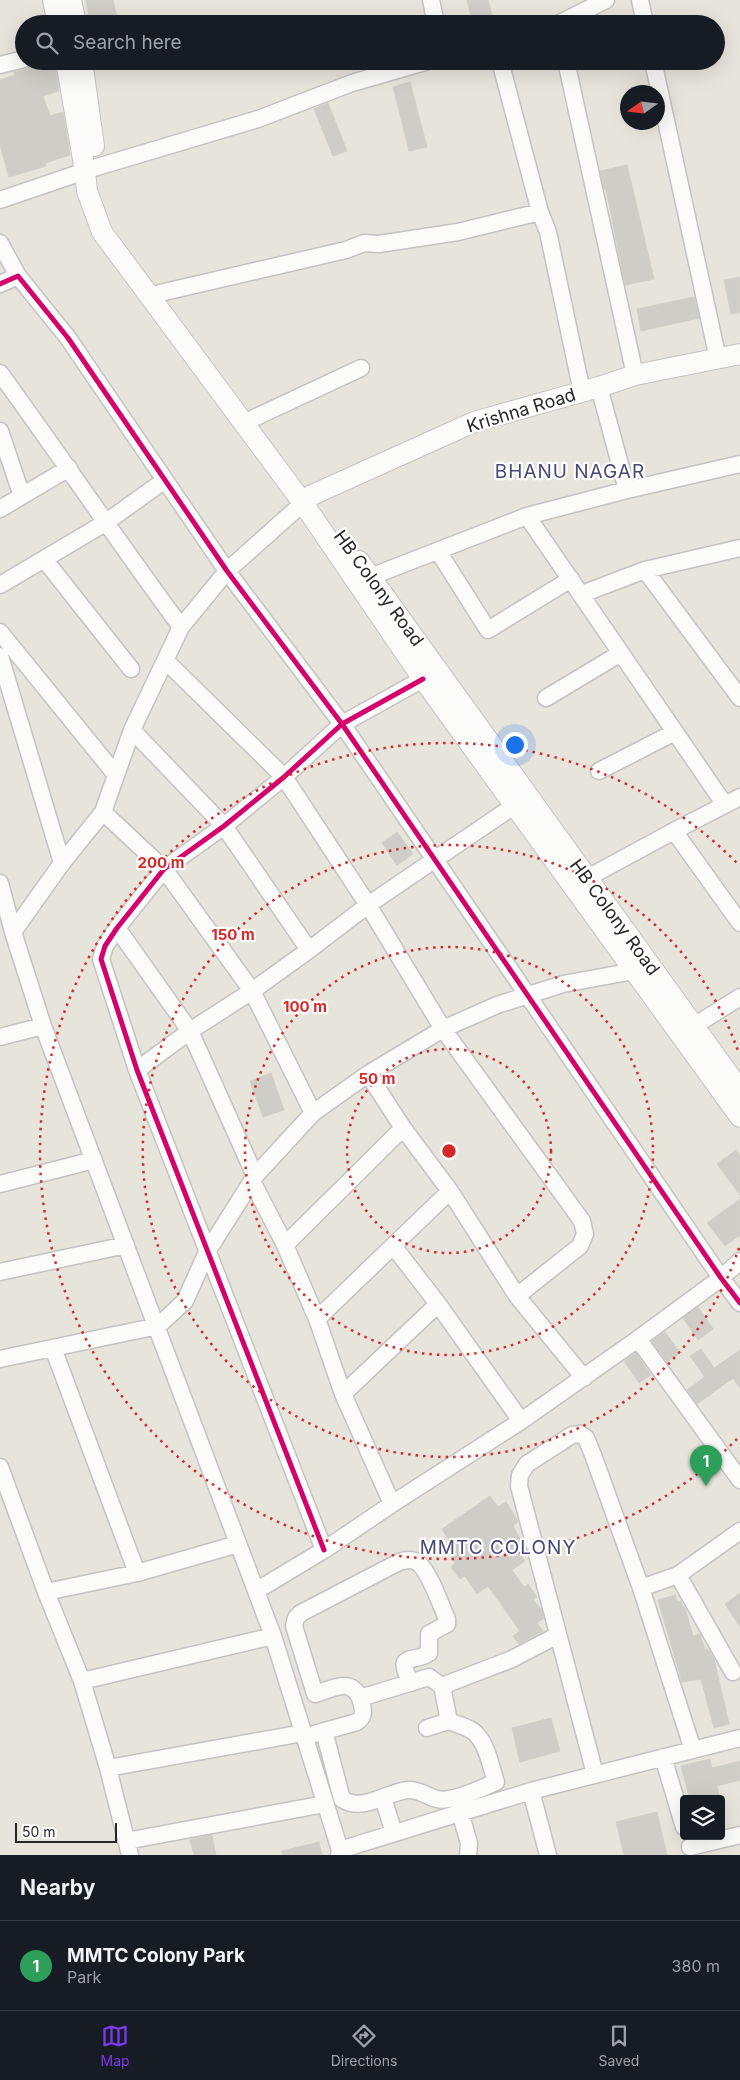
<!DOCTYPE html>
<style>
body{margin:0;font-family:Inter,sans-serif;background:#20242c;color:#f1f3f6}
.controls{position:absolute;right:15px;bottom:15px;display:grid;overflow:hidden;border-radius:5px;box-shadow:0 5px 20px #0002}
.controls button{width:45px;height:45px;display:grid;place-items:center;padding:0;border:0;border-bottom:1px solid #363941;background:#171b24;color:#f1f3f6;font:25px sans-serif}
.compass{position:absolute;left:620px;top:85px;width:45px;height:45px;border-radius:50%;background:#171b24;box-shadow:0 5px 20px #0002;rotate:256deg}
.scale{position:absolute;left:15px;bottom:12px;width:102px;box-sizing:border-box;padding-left:5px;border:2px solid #272727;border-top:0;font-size:14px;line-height:18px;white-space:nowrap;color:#272727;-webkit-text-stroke:4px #fff;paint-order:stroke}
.you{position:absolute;left:514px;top:744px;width:18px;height:18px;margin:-12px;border:4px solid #fff;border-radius:50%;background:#1a73e8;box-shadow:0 0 0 8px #1a73e833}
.badge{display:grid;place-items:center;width:32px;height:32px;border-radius:50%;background:#7c3aed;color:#fff;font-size:16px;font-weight:700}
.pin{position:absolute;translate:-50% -41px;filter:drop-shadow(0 1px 2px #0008)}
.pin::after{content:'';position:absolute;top:26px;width:18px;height:15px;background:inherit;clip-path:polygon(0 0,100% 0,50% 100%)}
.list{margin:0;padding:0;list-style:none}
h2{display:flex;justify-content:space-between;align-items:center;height:65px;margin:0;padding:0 20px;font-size:21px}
h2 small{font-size:16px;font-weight:400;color:#9ea1a6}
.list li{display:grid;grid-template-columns:32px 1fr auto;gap:15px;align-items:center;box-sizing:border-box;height:90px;padding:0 20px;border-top:1px solid #363941}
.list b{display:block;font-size:19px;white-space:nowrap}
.list p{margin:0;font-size:16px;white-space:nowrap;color:#9ea1a6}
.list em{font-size:16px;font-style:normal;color:#9ea1a6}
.icon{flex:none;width:28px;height:28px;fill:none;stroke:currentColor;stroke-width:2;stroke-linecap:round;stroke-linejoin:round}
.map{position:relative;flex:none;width:740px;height:1855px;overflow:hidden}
.search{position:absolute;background:#171b24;box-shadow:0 5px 20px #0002;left:15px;right:15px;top:15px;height:55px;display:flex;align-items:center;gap:12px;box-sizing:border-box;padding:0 18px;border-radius:28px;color:#9ea1a6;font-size:19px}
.sheet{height:155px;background:#171b24}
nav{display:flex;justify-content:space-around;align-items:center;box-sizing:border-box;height:70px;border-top:1px solid #363941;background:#171b24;font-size:14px;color:#9ea1a6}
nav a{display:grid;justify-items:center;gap:2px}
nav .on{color:#7c3aed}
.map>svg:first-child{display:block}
.building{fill:#cfcdc8;stroke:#d2cfc8}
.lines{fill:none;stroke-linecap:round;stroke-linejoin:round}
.minor-casing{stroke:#c4c2c2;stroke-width:19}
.tertiary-casing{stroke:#c4c2c2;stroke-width:22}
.minor{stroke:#fbfbfa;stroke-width:16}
.tertiary{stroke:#fbfbfa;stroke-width:20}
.cycleway-casing{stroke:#fff;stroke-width:8}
.cycleway{stroke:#d6006c;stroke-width:5}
.ring{fill:none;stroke:#d62828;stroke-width:2.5;stroke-dasharray:2.5 5}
.labels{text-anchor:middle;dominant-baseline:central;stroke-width:4.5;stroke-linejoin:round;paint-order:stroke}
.street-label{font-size:18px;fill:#272727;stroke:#fff}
.neighbourhood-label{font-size:19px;letter-spacing:1px;fill:#474979;stroke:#fff}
.centre{fill:#d62828;stroke:#fff;stroke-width:2.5}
.ring-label{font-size:15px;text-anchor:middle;font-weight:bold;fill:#d62828;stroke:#fff;stroke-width:4.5;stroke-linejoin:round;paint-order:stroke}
</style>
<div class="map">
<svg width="740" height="1855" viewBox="0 0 740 1855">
<rect width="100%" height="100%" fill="#e7e4dc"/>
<!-- building -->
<path class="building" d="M86 0H113L117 18 90 23Z
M467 0H488L494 22 473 24Z
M34 61H54L59 91 43 96 50 116 63 112 70 155 45 163 46 166 9 177 0 145V80L15 75 14 72 27 69Z
M410 82 427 147 409 151 393 87Z
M328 103 347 151 333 156 314 109Z
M627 165 654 279 625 285 606 189H604L600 171Z
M740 277V312L731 314 724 280Z
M694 297 699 318 641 331 637 309Z
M397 832 413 854 397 865 382 843Z
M271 1073 284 1110 263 1117 250 1081Z
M736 1150 740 1156V1195L717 1164Z
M740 1199V1235L725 1246 707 1223Z
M698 1307 713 1329 698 1340 683 1318Z
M665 1332 680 1353 667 1362 652 1341Z
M701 1349 714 1368 740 1350V1388L733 1378 697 1404 687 1390 705 1377 690 1356Z
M636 1353 651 1375 639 1383 624 1361Z
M490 1496 498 1507 506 1502 517 1519 518 1522 513 1526 523 1544 516 1548 525 1561 512 1570 524 1587 528 1584 537 1597 533 1599 542 1611 544 1618 537 1623 543 1631 519 1644 513 1636 520 1631 488 1586 477 1594 465 1576 460 1579 451 1567 455 1563 446 1545 450 1542 442 1529Z
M740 1593V1627L725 1604Z
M675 1595 677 1602 681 1601 682 1606 685 1608 693 1636 700 1634 705 1650 708 1649 714 1659 729 1724 714 1728 701 1679 682 1682 658 1600Z
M551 1718 560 1751 520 1762 512 1728Z
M710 1759 712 1768 740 1761V1780L717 1786 720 1799H690L681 1766Z
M657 1812 667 1855H624L616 1822Z
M212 1835 216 1855H194L190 1840Z
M319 1842 322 1855H282V1851Z"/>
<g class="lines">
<defs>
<path id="minor" d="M431 0 436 24
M640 0 645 24
M558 24 606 0
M500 61 540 212 548 232 582 392
M566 61 635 375
M653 61 718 359
M0 65 24 59
M0 200 97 167 258 119 352 83 428 61
M0 243 18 276
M0 284 18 276 68 338 227 571 342 724 721 1278 740 1303
M160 293 346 250 364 243 379 244 458 232 540 212
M0 373C61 457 119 543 181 627
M599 387 627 490 740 464
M254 418 361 368
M0 431 22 496
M627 490 527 516 725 805
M0 509 69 468
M438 551 488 630 571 579
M44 559 131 669
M645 570 740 698
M370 577 527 516
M0 585 105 523 165 480
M582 594 645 570 740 548
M0 632 116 775
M0 656 62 863
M165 660 284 777 368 905 443 1029 582 1221 585 1234 580 1246 517 1296
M546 698 621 653
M132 730 224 826 309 950
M599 771 675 732
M103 812 164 869 252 991 313 1113
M674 831 740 923
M0 883 13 932 43 1026 273 1636 340 1850
M576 884 674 831 740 797
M117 928 190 1031 255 1176
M13 932 62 863 103 812 132 730 181 627 227 571 303 503
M694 1026 740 997
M0 1037 43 1026
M137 1070 190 1031 252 991 309 950 368 905 524 799
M368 1074 403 1128 450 1191 517 1296 584 1378
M252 1181 285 1245 317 1319 343 1394 392 1504
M0 1184 94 1160
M285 1245 403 1128
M0 1272 126 1245
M438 1304 521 1421
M317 1319 450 1191
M638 1339 740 1480
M53 1348 137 1573
M0 1359 158 1326 185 1301 207 1252 255 1176 313 1113 368 1074 443 1029 497 1005 563 984 634 971
M343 1394 438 1304 394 1247
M0 1467 46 1592 137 1573 238 1544
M324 1550 137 1070 101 959 105 946 117 928 164 869 224 826 284 777 342 724 423 679
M641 1588 678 1575
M256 1591 324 1550 392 1504 521 1421 638 1339 721 1278 740 1261
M46 1592 82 1681 108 1768 130 1855
M733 1672 678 1575 740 1531
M82 1681 273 1636
M442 1686 512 1659 558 1635
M360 1698C350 1677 333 1689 315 1694L294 1626 296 1618 301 1613 399 1562C405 1560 410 1559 415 1561 428 1566 441 1606 447 1619V1624L429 1634V1653C413 1664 394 1651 411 1683
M324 1731 342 1799C363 1813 386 1792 408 1790 419 1789 428 1797 437 1799 452 1803 482 1788 496 1782 491 1768 488 1747 477 1735 471 1727 458 1725 449 1721
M314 1734 357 1722C366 1715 363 1709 360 1698L429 1677 442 1686 449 1721 427 1728
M663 1757 684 1827
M108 1768 303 1733
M595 1774 519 1486 520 1475 527 1464 572 1435 580 1434 586 1438 593 1455 641 1588 693 1750
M531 1791 548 1855
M383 1798 394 1833
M460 1812 469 1843 468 1855
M126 1841 325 1804
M690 1847 740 1835
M339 1855 340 1850 531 1791 740 1738"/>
<path id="tertiary" d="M53 0 58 24
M71 0 76 24
M66 61 85 171 87 191 102 232 303 503 423 679 740 1117
M82 61 94 146
M303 503 312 495 474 422 599 387 635 375 740 354
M359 561 740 1090"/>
</defs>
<!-- minor casing -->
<use href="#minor" class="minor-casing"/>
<!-- tertiary casing -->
<use href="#tertiary" class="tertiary-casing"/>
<!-- minor -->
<use href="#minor" class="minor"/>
<!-- tertiary -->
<use href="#tertiary" class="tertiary"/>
<defs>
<path id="cycleway" d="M0 284 18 276 68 338 227 571 342 724 721 1278 740 1303
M324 1550 137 1070 101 959 105 946 117 928 164 869 224 826 284 777 342 724 423 679"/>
</defs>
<!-- cycleway casing -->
<use href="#cycleway" class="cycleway-casing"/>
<!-- cycleway -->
<use href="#cycleway" class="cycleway"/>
</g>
<!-- distance rings -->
<g class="ring">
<circle cx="449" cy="1151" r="102"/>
<circle cx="449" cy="1151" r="204"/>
<path d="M739 1248A306 306 0 1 1 739 1054"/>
<path d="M737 1439A408 408 0 1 1 737 863"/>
</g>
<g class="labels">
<!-- street labels -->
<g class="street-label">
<text transform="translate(521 410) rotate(-17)">Krishna Road</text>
<text transform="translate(379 588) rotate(54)">HB Colony Road</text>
<text transform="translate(615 917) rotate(54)">HB Colony Road</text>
</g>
<!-- neighbourhood labels -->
<g class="neighbourhood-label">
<text x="570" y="471">BHANU NAGAR</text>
<text x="498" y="1547">MMTC COLONY</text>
</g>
</g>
<circle cx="449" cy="1151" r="8" class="centre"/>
<g class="ring-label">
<text x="161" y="868">200 m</text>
<text x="233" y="940">150 m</text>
<text x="305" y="1012">100 m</text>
<text x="377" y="1084">50 m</text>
</g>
</svg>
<div class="controls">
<button><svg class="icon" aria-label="layers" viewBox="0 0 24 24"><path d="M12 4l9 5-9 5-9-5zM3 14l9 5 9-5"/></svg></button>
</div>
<svg class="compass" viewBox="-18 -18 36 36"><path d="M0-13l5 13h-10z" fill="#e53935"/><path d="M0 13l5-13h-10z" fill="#9ea1a6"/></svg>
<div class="scale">50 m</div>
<div class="you"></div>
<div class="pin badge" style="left:706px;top:1486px;background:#2e9e5b">1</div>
<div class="search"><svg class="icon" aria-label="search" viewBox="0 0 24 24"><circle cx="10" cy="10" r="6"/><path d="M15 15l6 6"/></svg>Search here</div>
</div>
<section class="sheet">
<h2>Nearby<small></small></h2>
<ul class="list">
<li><span class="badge" style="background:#2e9e5b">1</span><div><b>MMTC Colony Park</b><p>Park</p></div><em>380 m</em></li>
</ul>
</section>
<nav>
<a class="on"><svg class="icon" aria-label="map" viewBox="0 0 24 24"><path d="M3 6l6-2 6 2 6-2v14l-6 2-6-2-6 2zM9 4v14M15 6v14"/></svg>Map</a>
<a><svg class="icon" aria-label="directions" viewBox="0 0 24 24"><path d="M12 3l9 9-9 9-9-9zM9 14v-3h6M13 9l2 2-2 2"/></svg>Directions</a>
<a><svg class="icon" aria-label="saved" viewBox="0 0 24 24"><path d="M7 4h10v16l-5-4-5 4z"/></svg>Saved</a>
</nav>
